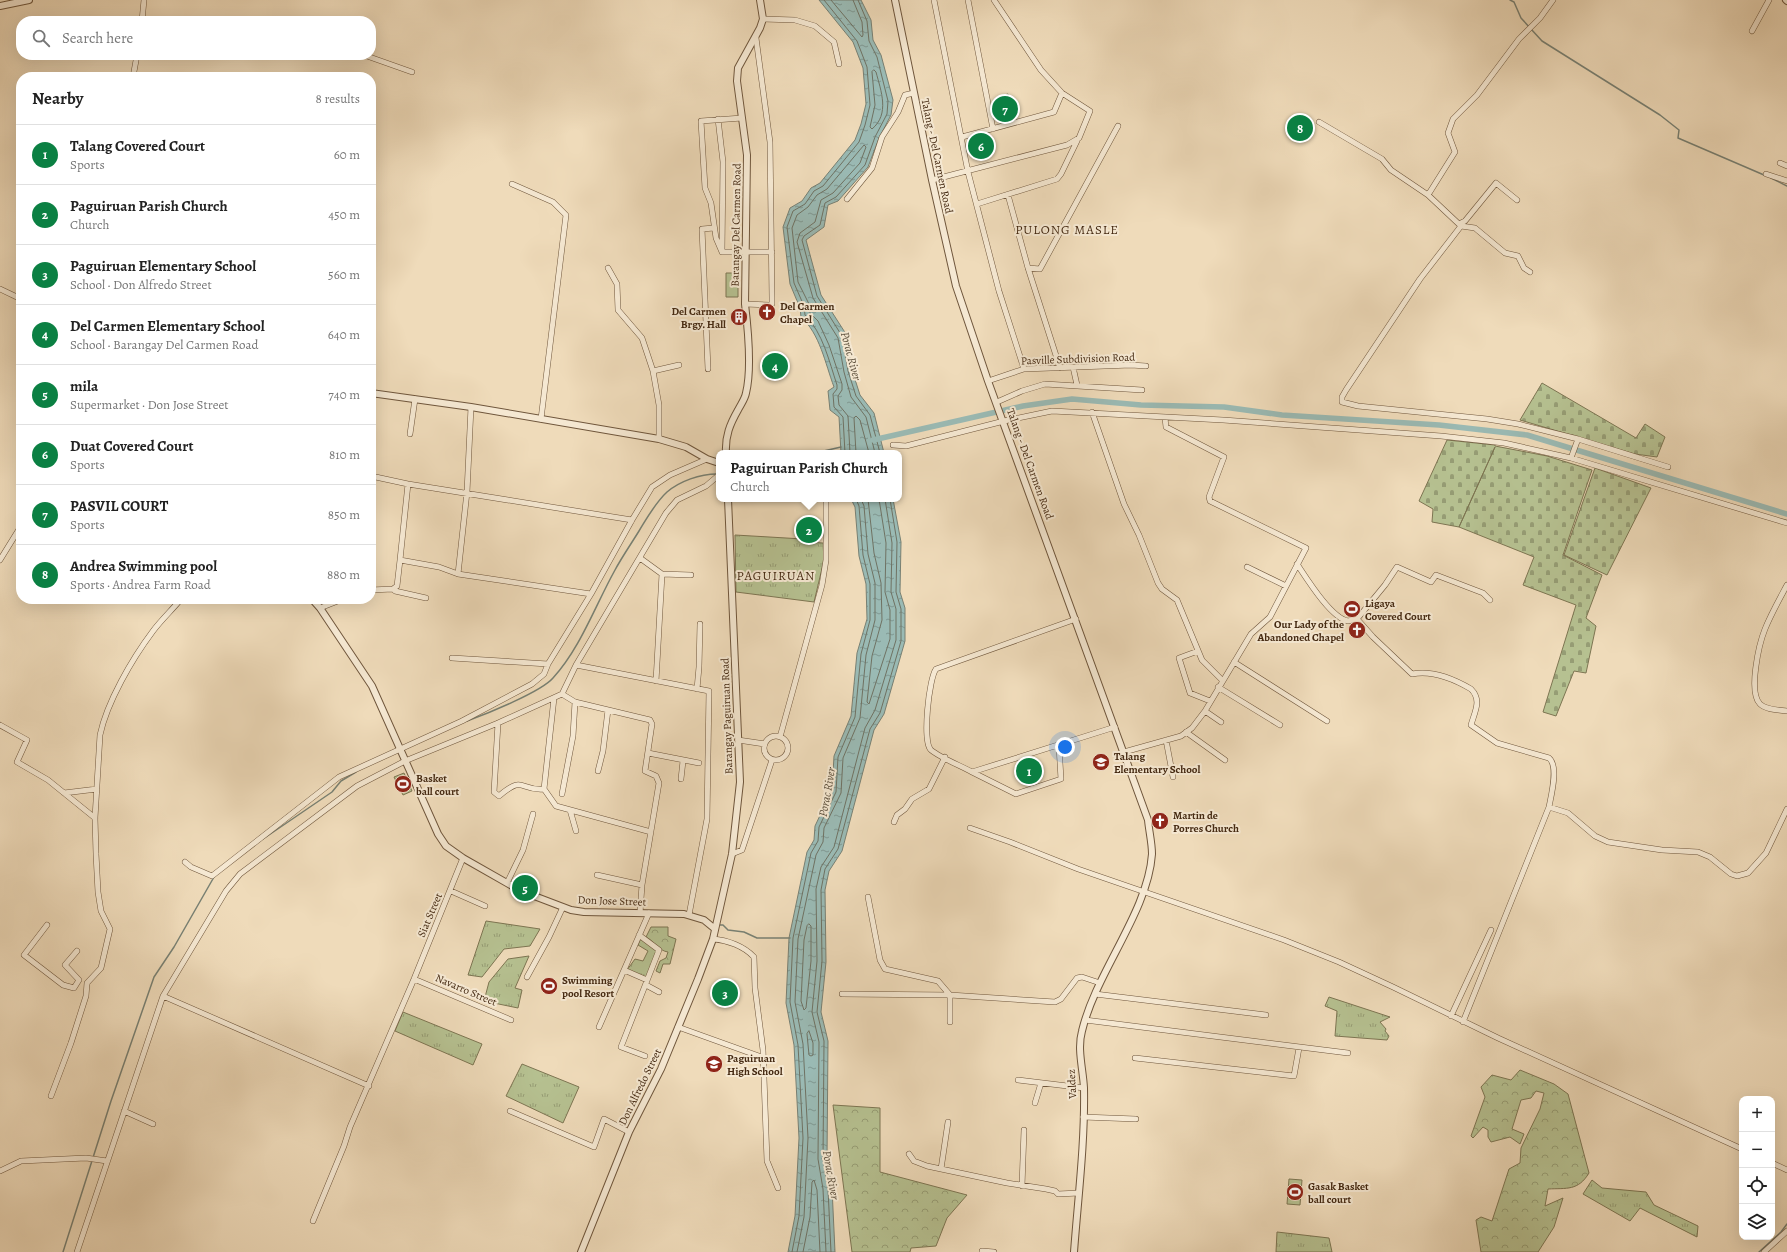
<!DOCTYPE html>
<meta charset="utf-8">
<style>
body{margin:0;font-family:Alegreya,serif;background:#f2f2f2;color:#222}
.controls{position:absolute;right:12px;bottom:12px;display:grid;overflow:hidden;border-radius:8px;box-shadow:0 4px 16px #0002}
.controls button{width:36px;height:36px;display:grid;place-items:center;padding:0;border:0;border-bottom:1px solid #e0e0e0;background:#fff;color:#222;font:20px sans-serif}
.you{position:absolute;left:1065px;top:747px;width:14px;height:14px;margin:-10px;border:3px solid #fff;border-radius:50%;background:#1a73e8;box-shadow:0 0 0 6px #1a73e833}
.badge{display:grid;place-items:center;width:26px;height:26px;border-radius:50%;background:#0b8043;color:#fff;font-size:13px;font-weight:700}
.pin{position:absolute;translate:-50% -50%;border:2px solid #fff;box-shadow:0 1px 4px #0006}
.popup{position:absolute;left:716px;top:450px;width:186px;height:52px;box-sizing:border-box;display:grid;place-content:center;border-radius:8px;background:#fff;filter:drop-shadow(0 1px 3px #0005);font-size:13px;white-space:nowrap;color:#767676}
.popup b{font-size:15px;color:#222}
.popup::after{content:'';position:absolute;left:50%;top:100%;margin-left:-8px;border:8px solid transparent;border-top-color:#fff}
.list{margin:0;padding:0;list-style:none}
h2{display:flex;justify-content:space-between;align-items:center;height:52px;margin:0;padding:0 16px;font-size:17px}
h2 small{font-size:13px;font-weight:400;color:#767676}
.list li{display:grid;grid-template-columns:26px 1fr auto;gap:12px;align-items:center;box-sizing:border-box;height:60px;padding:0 16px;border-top:1px solid #e0e0e0}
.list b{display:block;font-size:15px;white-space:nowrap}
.list p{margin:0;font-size:13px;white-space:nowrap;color:#767676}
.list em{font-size:13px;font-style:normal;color:#767676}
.icon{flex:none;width:22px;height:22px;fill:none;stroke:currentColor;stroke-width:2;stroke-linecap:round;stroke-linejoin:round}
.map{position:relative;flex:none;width:1787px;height:1252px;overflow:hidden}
.search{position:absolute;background:#fff;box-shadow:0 4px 16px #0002;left:16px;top:16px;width:360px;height:44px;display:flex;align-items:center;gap:10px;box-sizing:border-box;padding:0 14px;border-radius:16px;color:#767676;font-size:15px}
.panel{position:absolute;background:#fff;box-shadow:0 4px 16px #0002;left:16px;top:72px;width:360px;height:532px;border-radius:16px}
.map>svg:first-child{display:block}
.grass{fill:url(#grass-tufts);stroke:#7d7552}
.forest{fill:url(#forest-crowns);stroke:#7d7552}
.cemetery{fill:url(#cemetery-stones);stroke:#7d7552}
.pitch{fill:#b6c191;stroke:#7d7552}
.water{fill:url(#water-ripples);stroke:#788073}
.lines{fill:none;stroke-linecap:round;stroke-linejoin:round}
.shore{stroke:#6f7263;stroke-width:1}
.stream{stroke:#788073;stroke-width:1.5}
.canal{stroke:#9abab4;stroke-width:5.5}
.minor-casing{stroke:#6f563c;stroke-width:6}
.tertiary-casing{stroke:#6f563c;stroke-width:8}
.minor{stroke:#f5e8d2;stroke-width:5}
.tertiary{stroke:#f5e8d2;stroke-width:6}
.labels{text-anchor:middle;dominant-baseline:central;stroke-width:4;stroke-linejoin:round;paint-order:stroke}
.street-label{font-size:11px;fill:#442912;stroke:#f5e8d2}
.poi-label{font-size:11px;font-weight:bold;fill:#442912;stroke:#f5e8d2;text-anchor:start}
.water-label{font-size:12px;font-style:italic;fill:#5a4d3a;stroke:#f5e8d2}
.quarter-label{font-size:13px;letter-spacing:1px;fill:#442912;stroke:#f5e8d2}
</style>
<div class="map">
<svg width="1787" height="1252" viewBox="0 0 1787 1252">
<defs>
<pattern id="grass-tufts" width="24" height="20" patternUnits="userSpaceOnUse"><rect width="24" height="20" fill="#b6c191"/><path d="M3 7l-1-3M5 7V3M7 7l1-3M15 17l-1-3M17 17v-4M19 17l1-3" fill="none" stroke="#969d75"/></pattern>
<pattern id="forest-crowns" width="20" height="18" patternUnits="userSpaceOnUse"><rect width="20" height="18" fill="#b6c191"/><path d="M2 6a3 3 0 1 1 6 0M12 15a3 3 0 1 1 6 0" fill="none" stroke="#969d75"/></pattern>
<pattern id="cemetery-stones" width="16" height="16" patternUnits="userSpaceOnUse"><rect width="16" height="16" fill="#b6c191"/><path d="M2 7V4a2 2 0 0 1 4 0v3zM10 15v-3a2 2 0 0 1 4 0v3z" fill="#969d75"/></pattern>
<pattern id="water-ripples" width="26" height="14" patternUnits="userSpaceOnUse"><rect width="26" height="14" fill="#9abab4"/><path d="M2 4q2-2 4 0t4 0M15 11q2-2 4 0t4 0" fill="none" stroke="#7f9791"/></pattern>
</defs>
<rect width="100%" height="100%" fill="#efdbba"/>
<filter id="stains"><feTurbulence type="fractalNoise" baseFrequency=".005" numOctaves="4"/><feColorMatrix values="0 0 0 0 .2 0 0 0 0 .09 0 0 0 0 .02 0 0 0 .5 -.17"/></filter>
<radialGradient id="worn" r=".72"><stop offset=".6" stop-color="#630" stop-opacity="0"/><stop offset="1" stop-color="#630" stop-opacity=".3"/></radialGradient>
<!-- grass -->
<path class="grass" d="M735 535 803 539V542L823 543 824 560 814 602 736 592Z
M486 921 540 929 530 946 504 949 482 977 468 975Z
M641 938 658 951 646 977 627 970 635 959 643 961 648 951 638 945Z
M529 956 515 988 522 990 518 1008 484 1001 489 982 508 959Z
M1329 997 1390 1017 1380 1022 1386 1029 1385 1031 1389 1036 1387 1040 1335 1036 1337 1011 1325 1006Z
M403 1012 482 1044 473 1065 395 1031Z
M522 1064 579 1087 563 1123 506 1096Z
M1592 1180 1602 1188 1646 1192 1654 1205 1698 1226 1697 1237 1640 1208 1630 1221 1583 1194Z
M1277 1232 1329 1238 1332 1252H1276Z"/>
<!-- forest -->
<path class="forest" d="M651 927H668V936L676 939 670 964H663L660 973 656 971 660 961 666 958 668 952C659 951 654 941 646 937Z
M1520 1070 1554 1084 1568 1094 1589 1173C1578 1191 1567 1188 1548 1189L1545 1206 1563 1198 1554 1227 1538 1252H1481L1476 1220 1481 1217 1492 1221 1509 1169 1520 1163 1521 1148 1540 1109 1544 1093 1536 1091 1531 1098 1521 1100 1512 1129 1524 1134 1520 1144 1510 1137 1491 1142 1488 1137V1130L1483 1127 1473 1138 1471 1136 1485 1097 1481 1087 1492 1075 1511 1080Z
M833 1105 880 1108V1172L967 1195 947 1218 936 1246 911 1248 910 1252H852Z"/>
<!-- cemetery -->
<path class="cemetery" d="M1542 383 1636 438 1645 424 1665 437 1657 457 1635 454 1520 420Z
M1447 440 1495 445V446L1547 456 1592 470 1563 555 1602 575 1586 618 1596 626 1586 673 1574 671 1556 716 1543 712 1576 605 1523 585 1534 557 1459 527 1495 447 1459 527 1432 522 1433 509 1419 501Z
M1595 468 1651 488 1607 575 1564 555Z"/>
<!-- pitch -->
<path class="pitch" d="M1008 94 1012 115 1001 117 997 97Z
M726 273H738V297H726Z
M404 773 412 791 403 795 394 777Z
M1289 1179 1302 1180 1300 1205 1287 1204Z"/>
<!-- water -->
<path class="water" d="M819 0H861L871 20 873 40 881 55 893 100 891 115 879 138 868 167 838 201 828 205 824 227 806 240 821 295 846 334 852 370 860 395 874 413 884 453H841L839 417 830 410 828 391 834 387C825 363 820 334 801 317L800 308 790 284 783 227 790 208 802 201 811 188 820 183 855 140 861 124 866 104 863 68 853 42Z
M851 499H893L901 542 900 592 905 608V641L884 714 874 730 842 851 829 871 825 890 826 962 821 1012 828 1041 827 1159 832 1188 835 1252H788L795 1216 799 1138 794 1045 786 1003 789 938 807 852 814 840 815 826 832 790 834 756 851 716 857 653 867 619 866 584 859 556 855 507Z"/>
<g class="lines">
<!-- shore -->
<path class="shore" d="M824 0 857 41 867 67 870 105 865 125 859 142 823 186 814 191 805 204 793 211 787 227 794 283 804 306 805 315C823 333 829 361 837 385V389L833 394 834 407 843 417 845 453
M831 0 862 37 863 35 862 22 853 0
M858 0 867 21 869 41 877 57 888 101 887 114 875 137 865 165 836 197 825 203 820 225 804 236 802 240 817 296 842 336 848 371 856 396 870 415 880 453
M874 70 876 72C881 91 890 114 872 129L870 127 875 105 872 72Z
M850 453 848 416 839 405 838 396 842 390V384L829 345 818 321 810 313 809 304 798 282 792 228 797 215 808 207 817 195 827 189 864 145 866 147 860 163 833 193 821 200 815 222 800 233 797 242 813 298 838 338 844 372 851 397 866 417 875 453
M856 453 854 418 856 416 860 420 869 453
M868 499 874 553 881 583 882 620 872 656 867 702 869 704 890 639V610L885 592 886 543 879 499
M809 924 811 926V961L806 1008 804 1010 801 1001 804 940 807 926Z
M809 1031 813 1043V1055L811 1056 809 1055 807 1034Z
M792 1252 799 1216 803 1138 798 1045 790 1002 793 938 811 853 818 841 819 827 836 792 838 757 855 717 861 654 870 620V584L863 555 859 506 856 499
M797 1252 804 1217 808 1138 803 1044 795 1002 798 939 816 855 823 842 824 828 841 793 843 758 860 718 866 655 875 620V583L868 554 864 506 861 499
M803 1252 810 1217 812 1182 814 1180 817 1190 820 1252
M826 1252 823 1189 818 1159 819 1042 812 1012 817 961 816 889 821 867 834 847 865 728 875 710 896 640V609L891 592 892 543 885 499
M831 1252 828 1189 823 1159 824 1041 817 1012 822 961 821 890 825 869 838 849 870 729 880 713 901 641V609L896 592 897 542 890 499"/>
<!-- stream -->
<path class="stream" d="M1510 0 1514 2 1521 18 1542 41 1660 115 1679 130 1678 138 1764 175
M1771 178 1787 186
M815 453 841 447
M467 721C486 714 541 692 553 678 580 649 596 604 615 570 622 557 631 544 639 531 647 518 655 503 667 492 680 481 700 474 717 474
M263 839 332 792 341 781 356 772
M718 925H723L728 930 744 932 757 938H790
M63 1252 111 1101 154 977 174 947 214 877
M1759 1252 1781 1232 1787 1224"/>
<!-- canal -->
<path class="canal" d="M873 440 1023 406 1072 399 1141 405 1224 407 1282 415 1439 425 1527 435 1787 514"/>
<defs>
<path id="minor" d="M934 0 968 172 999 291 1024 369
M968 0 993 129
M763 19 795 20 815 26 834 42 839 64
M142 21 144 0
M1752 31 1769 0
M364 55 412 72
M133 77 137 55
M718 119 723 162 722 251
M1319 122 1382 159 1391 170 1428 195 1461 226 1420 279 1346 390 1342 397V402L1358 406 1487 419 1518 424 1578 439 1668 467
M962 137 1054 112 1062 93
M1780 163 1787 166
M1766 174 1787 181
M932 180 1067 145 1079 138 1090 111 1062 93 1041 70 994 0
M512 184 553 202 566 215 541 419
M1008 195 1028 268 1060 368
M1428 195 1455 152 1448 133 1453 119 1477 95 1519 39 1540 18 1553 0
M847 199 872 168 882 137 898 112 905 95 914 93
M977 204 1057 179 1061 174 1077 141
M1461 223 1465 221 1496 183 1517 200
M1461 226 1475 228 1505 253 1518 256 1524 268 1530 272
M722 252 716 238 711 203 705 188 701 121 742 118
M722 252H772
M608 268 617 284 618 310 642 338 653 371 659 405V439
M1028 268 1040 269 1118 126
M0 289 21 299
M745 304 769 305 772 304V297L770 142 756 38
M1073 367 1077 385
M708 369 702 229 714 228
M653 371 679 365
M988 381 1024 369 1131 365 1146 366
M997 402 1022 391 1045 384 1142 390
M1092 412 1124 504 1139 535 1158 583 1162 589 1177 600 1202 660 1222 680
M410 434 415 399
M893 445 906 446 1004 421 1052 411 1223 420 1441 436 1504 443 1571 458 1787 523
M1571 458 1578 439
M371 476 408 484 632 520
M640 558 662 574
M0 560 21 526
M400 560 408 484
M1297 564C1307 579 1331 618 1348 621L1357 619
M1247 567 1286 586
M458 574 467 492 471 407
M1787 585C1779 600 1771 614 1765 629 1759 644 1748 692 1760 704 1766 710 1779 710 1787 711
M393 589 395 591 426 598
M371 590 393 589 397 586 400 560 439 567 458 574 591 594 632 520 652 487 670 475 707 459
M320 608 343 599
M1076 619 936 669C929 678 922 742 931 750 939 757 961 766 972 772L1115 727
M1198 651 1179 658 1190 693 1210 701
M1234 662 1327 721
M548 664 591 594
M576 665 709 691 707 819 689 915
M656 681 662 574 691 575
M1218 687 1280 725
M697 689 699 667 700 624
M562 694 575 702 650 720 652 724 645 771 656 776 659 783 642 885 640 913
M554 698 544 789 556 806 651 832
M1205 711 1221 722
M498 723 494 792 499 796C525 774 518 791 544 789
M0 725 27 740 17 762 48 780 95 818
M1186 732 1225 760
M764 748a12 12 0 1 1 24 0a12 12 0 1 1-24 0Z
M780 737 822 585 826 560V499
M738 740 765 744
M1166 740 1173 777
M1124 752 1181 736 1192 728 1205 711 1251 634 1270 617 1306 548 1210 501 1209 497 1224 457 1166 427 1165 418
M648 753 699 763
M598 771 603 751 608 710
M972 772 1016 794 1061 779 1059 746
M681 779 683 761
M64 793 97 789
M562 794 573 736 575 702
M1549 807 1568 813 1595 836 1608 842 1662 850 1698 852 1710 857 1731 874 1737 876 1748 873 1766 853 1787 809
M570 810 576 831
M894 822 897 815 905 809 912 799 929 789 945 757
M970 828 1010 842 1078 869 1284 940 1339 962 1393 987 1498 1038 1742 1149
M732 854 742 850 772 760
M185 862 191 867 212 876 339 777 462 721 532 684 544 674 548 664 452 658
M597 875 642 885
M507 883 523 850 533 814
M451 891 485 906
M868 897 880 960 885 969 938 981 950 995V1022
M47 925 24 955 63 985 74 988 79 980 65 965 77 951
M639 935 659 950 621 1047 645 1056
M713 939C727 940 744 946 754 957L755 988 763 1050 767 1161 778 1188
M624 970 647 980
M527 977 549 937 563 907
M414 979 511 1020
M646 985 659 992
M842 994 950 995 1055 1002 1061 999 1077 978 1082 977 1100 983
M1095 994 1266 1015
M163 996 369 1086
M1451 1016 1491 930
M1085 1020 1348 1053
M1463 1022 1549 807C1551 796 1559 766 1549 758L1497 743 1471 725C1475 711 1482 700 1471 689 1454 679 1432 670 1412 674L1373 637 1357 619 1385 585 1397 567 1431 582 1436 575 1483 593 1490 600
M599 1027 649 913
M678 1027 764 1058
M1135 1058 1294 1076 1299 1048
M1018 1080 1084 1088
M51 1096 71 1043 86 996 87 983 101 968 110 929 101 911 98 892 96 854 95 818 100 735C107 702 132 659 153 631 161 620 172 610 181 599
M1035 1103 1041 1083
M124 1111 153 1124
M510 1111 594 1147 604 1119 629 1132
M1083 1117 1136 1119
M909 1154 914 1161 927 1166 1007 1183 1046 1189 1055 1191 1058 1194 1079 1193
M1772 1163 1787 1170
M941 1169 948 1122
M0 1171 21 1161 86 1158 107 1161
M1022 1186 1024 1130
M313 1221 344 1146 350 1127 414 979 463 858
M982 1251 994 1252
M77 1252 163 996 226 891 240 874 357 786 405 761 498 723 562 694 576 665 666 513 677 500 706 486 719 475
M1764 1252 1787 1231"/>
<path id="tertiary" d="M895 0 932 180 956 286 988 381 1148 820C1149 831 1152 843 1152 854 1148 912 1096 972 1082 1031 1077 1049 1083 1069 1084 1088 1085 1143 1078 1198 1074 1252
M1786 0 1787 1
M0 6 29 0
M371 393 471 407 659 439 686 447 707 459 719 463
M726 453C725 436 730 424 738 410 741 404 745 399 746 393 752 369 748 329 745 304L747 155 737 81 738 68 760 28 763 19 760 0
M312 599 320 608 372 686 438 834 446 846 463 858 521 891 571 910 584 912 684 914 704 920 715 929
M581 1252 629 1132 661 1069 698 979 713 939 732 854 740 782 728 499"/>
</defs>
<!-- minor casing -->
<use href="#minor" class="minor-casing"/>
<!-- tertiary casing -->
<use href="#tertiary" class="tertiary-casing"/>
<!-- minor -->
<use href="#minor" class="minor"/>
<!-- tertiary -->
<use href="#tertiary" class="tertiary"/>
</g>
<!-- icons -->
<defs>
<symbol id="church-disc" viewBox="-11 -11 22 22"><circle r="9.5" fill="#8f2418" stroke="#f5e8d2"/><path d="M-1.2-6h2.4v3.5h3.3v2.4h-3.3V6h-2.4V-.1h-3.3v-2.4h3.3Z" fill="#fff"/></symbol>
<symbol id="building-disc" viewBox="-11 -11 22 22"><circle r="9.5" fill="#8f2418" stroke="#f5e8d2"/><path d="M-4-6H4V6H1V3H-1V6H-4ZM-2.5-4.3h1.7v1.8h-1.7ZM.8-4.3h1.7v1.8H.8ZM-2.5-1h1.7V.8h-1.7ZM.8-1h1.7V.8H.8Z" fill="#fff"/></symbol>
<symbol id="stadium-disc" viewBox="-11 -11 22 22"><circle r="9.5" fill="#8f2418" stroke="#f5e8d2"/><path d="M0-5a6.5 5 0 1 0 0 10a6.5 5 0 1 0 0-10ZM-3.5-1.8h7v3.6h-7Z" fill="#fff"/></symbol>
<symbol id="school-disc" viewBox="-11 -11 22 22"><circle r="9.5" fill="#8f2418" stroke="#f5e8d2"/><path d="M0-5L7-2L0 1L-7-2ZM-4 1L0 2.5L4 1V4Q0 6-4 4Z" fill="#fff"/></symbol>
</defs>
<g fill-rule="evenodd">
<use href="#church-disc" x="757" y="302" width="20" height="20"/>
<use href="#building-disc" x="729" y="307" width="20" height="20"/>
<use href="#stadium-disc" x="1342" y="599" width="20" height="20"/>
<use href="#church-disc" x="1347" y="620" width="20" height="20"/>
<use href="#school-disc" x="1091" y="752" width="20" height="20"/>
<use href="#stadium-disc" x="393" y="774" width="20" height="20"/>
<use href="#church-disc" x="1150" y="811" width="20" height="20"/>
<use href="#stadium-disc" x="539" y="976" width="20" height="20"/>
<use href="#school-disc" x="704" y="1054" width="20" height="20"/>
<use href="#stadium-disc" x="1285" y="1182" width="20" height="20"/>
</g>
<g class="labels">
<!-- street labels -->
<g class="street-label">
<text transform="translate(937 156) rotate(78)">Talang - Del Carmen Road</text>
<text transform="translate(736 225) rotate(-89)">Barangay Del Carmen Road</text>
<text transform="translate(1078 359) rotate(-2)">Pasville Subdivision Road</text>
<text transform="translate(1030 464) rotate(70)">Talang - Del Carmen Road</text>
<text transform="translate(727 716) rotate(-92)">Barangay Paguiruan Road</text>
<text transform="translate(612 901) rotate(2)">Don Jose Street</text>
<text transform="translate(430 915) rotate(-67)">Siat Street</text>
<text transform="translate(466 990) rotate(23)">Navarro Street</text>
<text transform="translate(1072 1084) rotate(-93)">Valdez</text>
<text transform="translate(640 1087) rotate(-64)">Don Alfredo Street</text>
</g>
<!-- poi labels -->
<g class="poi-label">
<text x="780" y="306">Del Carmen<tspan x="780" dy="13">Chapel</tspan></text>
<text x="726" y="311" text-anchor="end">Del Carmen<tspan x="726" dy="13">Brgy. Hall</tspan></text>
<text x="1365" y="603">Ligaya<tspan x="1365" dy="13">Covered Court</tspan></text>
<text x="1344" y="624" text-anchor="end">Our Lady of the<tspan x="1344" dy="13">Abandoned Chapel</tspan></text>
<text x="1114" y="756">Talang<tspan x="1114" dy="13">Elementary School</tspan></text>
<text x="416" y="778">Basket<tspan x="416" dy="13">ball court</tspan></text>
<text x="1173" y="815">Martin de<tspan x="1173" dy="13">Porres Church</tspan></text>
<text x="562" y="980">Swimming<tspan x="562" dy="13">pool Resort</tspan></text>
<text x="727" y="1058">Paguiruan<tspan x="727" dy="13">High School</tspan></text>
<text x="1308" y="1186">Gasak Basket<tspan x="1308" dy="13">ball court</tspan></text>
</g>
<!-- water labels -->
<g class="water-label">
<text transform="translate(851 356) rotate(75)">Porac River</text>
<text transform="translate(827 792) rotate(-80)">Porac River</text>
<text transform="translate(831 1175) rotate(80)">Porac River</text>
</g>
<!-- quarter labels -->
<g class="quarter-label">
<text x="1067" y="229">PULONG MASLE</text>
<text x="776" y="575">PAGUIRUAN</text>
</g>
</g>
<rect width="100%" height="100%" filter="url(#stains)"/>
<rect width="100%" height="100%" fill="url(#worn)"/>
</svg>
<div class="controls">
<button>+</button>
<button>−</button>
<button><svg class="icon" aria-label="locate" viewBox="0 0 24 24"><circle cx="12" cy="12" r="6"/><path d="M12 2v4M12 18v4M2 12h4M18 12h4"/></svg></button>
<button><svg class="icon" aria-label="layers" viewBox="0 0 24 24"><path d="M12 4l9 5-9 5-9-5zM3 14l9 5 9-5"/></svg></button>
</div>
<div class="you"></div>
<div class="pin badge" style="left:1029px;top:771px">1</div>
<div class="pin badge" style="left:809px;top:530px">2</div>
<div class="popup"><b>Paguiruan Parish Church</b>Church</div>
<div class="pin badge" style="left:725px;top:993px">3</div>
<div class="pin badge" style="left:775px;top:366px">4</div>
<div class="pin badge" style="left:525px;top:888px">5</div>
<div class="pin badge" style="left:981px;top:146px">6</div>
<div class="pin badge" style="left:1005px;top:109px">7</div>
<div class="pin badge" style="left:1300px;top:128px">8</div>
<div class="search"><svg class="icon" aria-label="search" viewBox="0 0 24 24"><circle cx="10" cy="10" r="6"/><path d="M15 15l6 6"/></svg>Search here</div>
<section class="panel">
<h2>Nearby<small>8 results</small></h2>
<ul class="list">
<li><span class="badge">1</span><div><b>Talang Covered Court</b><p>Sports</p></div><em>60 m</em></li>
<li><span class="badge">2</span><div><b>Paguiruan Parish Church</b><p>Church</p></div><em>450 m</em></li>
<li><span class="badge">3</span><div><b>Paguiruan Elementary School</b><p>School · Don Alfredo Street</p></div><em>560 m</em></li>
<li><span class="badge">4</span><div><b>Del Carmen Elementary School</b><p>School · Barangay Del Carmen Road</p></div><em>640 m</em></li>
<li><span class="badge">5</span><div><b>mila</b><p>Supermarket · Don Jose Street</p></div><em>740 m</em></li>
<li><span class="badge">6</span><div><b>Duat Covered Court</b><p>Sports</p></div><em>810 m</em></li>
<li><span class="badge">7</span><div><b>PASVIL COURT</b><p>Sports</p></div><em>850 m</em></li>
<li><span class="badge">8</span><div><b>Andrea Swimming pool</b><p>Sports · Andrea Farm Road</p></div><em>880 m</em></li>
</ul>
</section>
</div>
